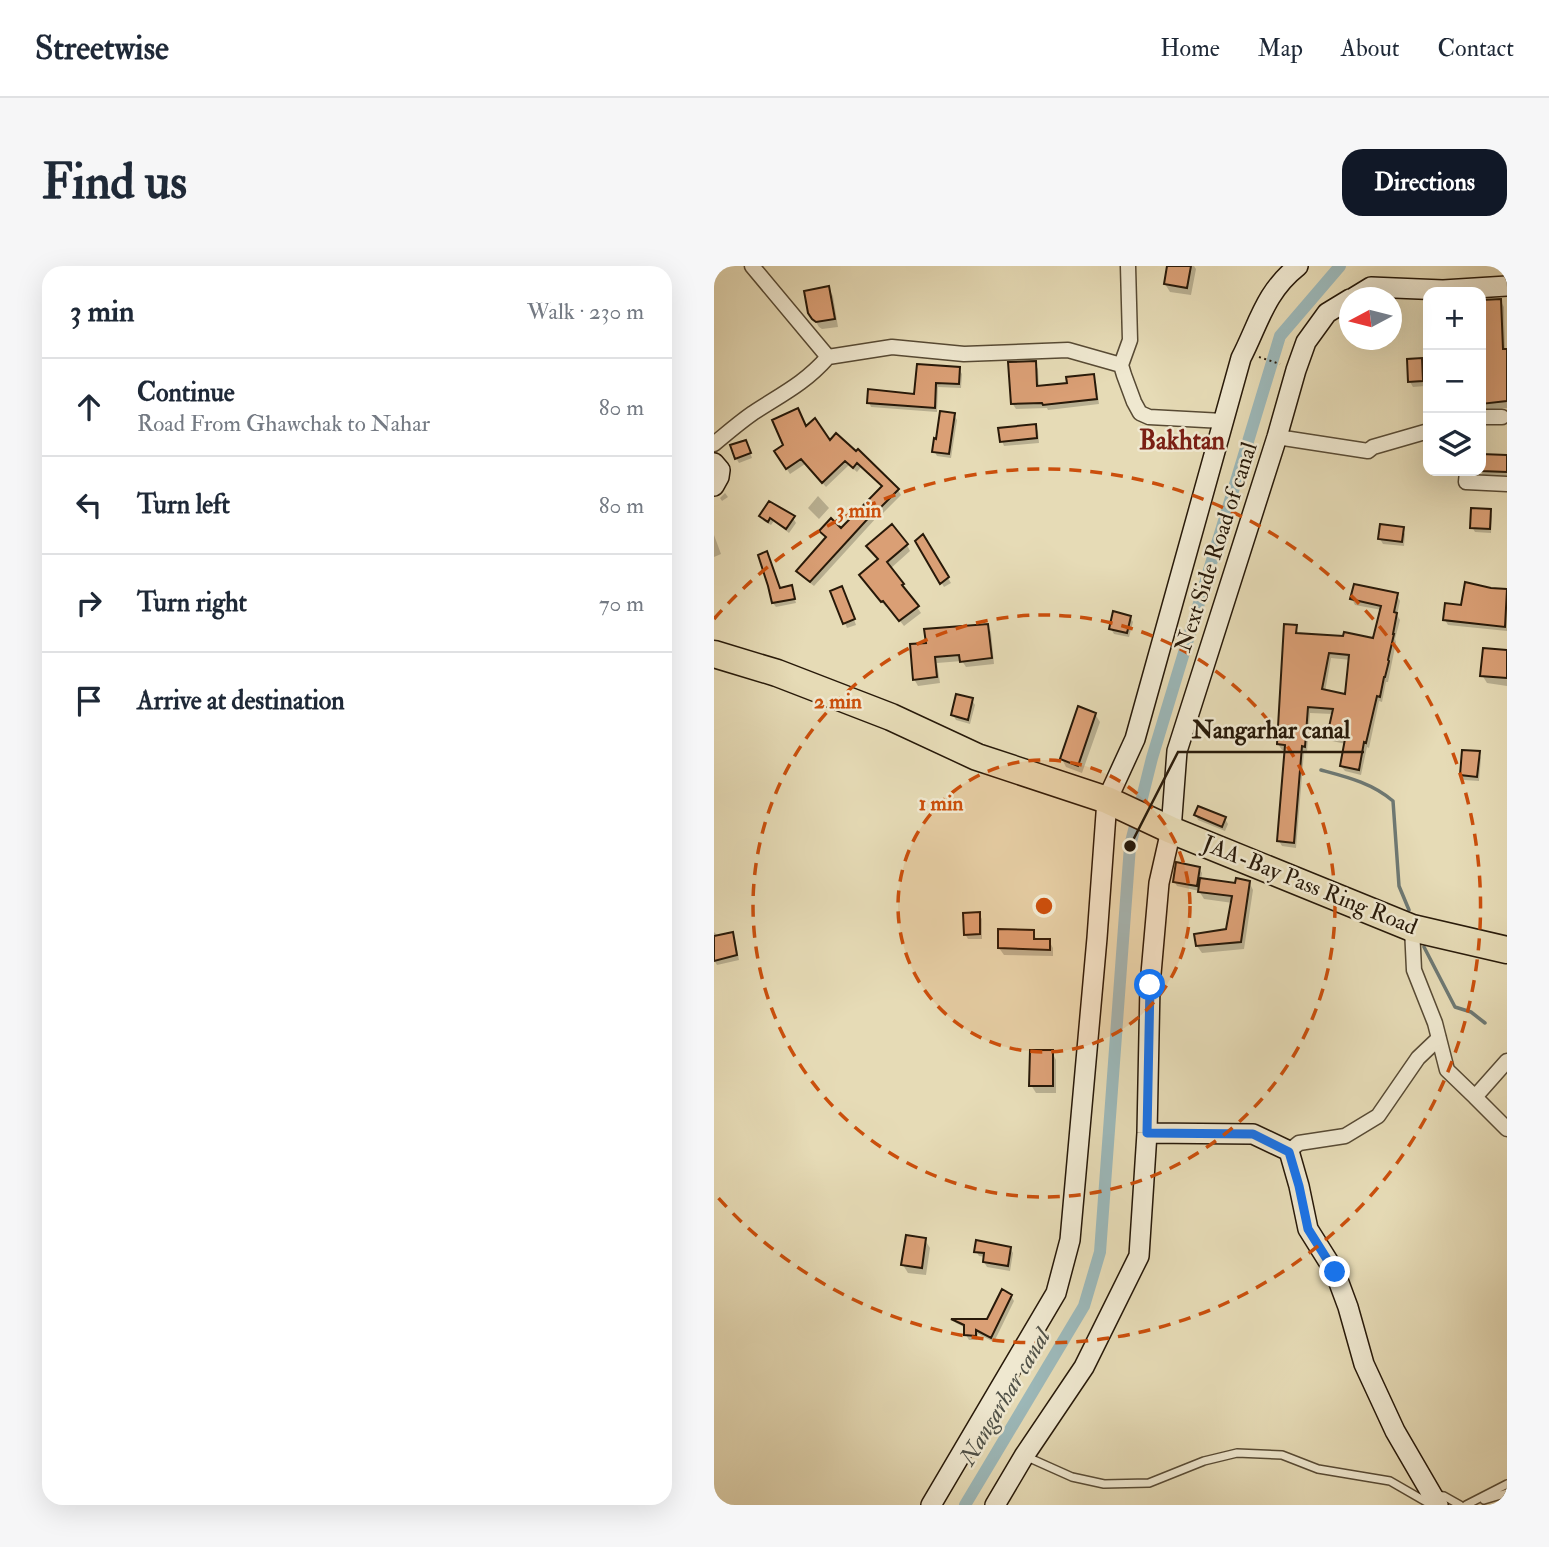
<!DOCTYPE html>
<meta charset="utf-8">
<style>
body{margin:0;font-family:"IM FELL Double Pica",serif;background:#f6f6f7;color:#1f2937}
.controls{position:absolute;right:21px;top:21px;display:grid;overflow:hidden;border-radius:14px;box-shadow:0 7px 28px #0002}
.controls button{width:63px;height:63px;display:grid;place-items:center;padding:0;border:0;border-bottom:2px solid #e0e1e3;background:#fff;color:#1f2937;font:35px sans-serif}
.compass{position:absolute;left:625px;top:21px;width:63px;height:63px;border-radius:50%;background:#fff;box-shadow:0 7px 28px #0002;rotate:263deg}
.stop{position:absolute;width:21px;height:21px;margin:-16px;border:5px solid #1a73e8;border-radius:50%;background:#fff}
.stop.end{background:#1a73e8;border-color:#fff;box-shadow:0 2px 7px #0008}
.list{margin:0;padding:0;list-style:none}
h2{display:flex;justify-content:space-between;align-items:center;height:91px;margin:0;padding:0 28px;font-size:30px}
h2 small{font-size:23px;font-weight:400;color:#747a83}
.list li{display:grid;grid-template-columns:46px 1fr auto;gap:21px;align-items:center;box-sizing:border-box;height:98px;padding:0 28px;border-top:2px solid #e0e1e3}
.list b{display:block;font-size:26px;white-space:nowrap}
.list p{margin:0;font-size:23px;white-space:nowrap;color:#747a83}
.list em{font-size:23px;font-style:normal;color:#747a83}
.icon{flex:none;width:38px;height:38px;fill:none;stroke:currentColor;stroke-width:2;stroke-linecap:round;stroke-linejoin:round}
.map{position:relative;flex:none;width:793px;height:1239px;overflow:hidden;border-radius:21px}
header{display:flex;align-items:center;gap:42px;box-sizing:border-box;height:98px;padding:0 35px;background:#fff;border-bottom:2px solid #e0e1e3}
header strong{font-size:33px}
nav{display:flex;gap:38px;margin-inline-start:auto;font-size:24px}
.intro{display:flex;align-items:center;justify-content:space-between;box-sizing:border-box;height:168px;padding:0 42px}
h1{margin:0;font-size:49px}
.button{padding:18px 32px;border-radius:21px;background:#111827;color:#fff;font-size:24px;font-weight:700}
main{display:flex;gap:42px;padding:0 42px}
aside{flex:1;background:#fff;border-radius:21px;box-shadow:0 7px 28px #0002}
.map>svg:first-child{display:block}
.shadow{fill:#0003;fill-rule:evenodd}
.lines{fill:none;stroke-linecap:round;stroke-linejoin:round}
.stream{stroke:#6d7873;stroke-width:3.5}
.canal{stroke:#9cb8b9;stroke-width:12}
.building{fill:#da9f75;stroke:#271909;stroke-width:2;fill-rule:evenodd}
.lane-casing{stroke:#574a34;stroke-width:10}
.street-casing{stroke:#574a34;stroke-width:17}
.secondary-casing{stroke:#271909;stroke-width:22}
.highway-casing{stroke:#271909;stroke-width:29}
.path{stroke:#271909;stroke-width:2;stroke-dasharray:2 3.5;stroke-linecap:butt}
.lane{stroke:#efe8d0;stroke-width:7}
.street{stroke:#efe8d0;stroke-width:14}
.secondary{stroke:#efe8d0;stroke-width:19}
.highway{stroke:#e6dbb6;stroke-width:26}
.route{stroke:#1a73e8;stroke-width:9}
.ring{fill:none;stroke:#cb4f0c;stroke-width:3.5;stroke-dasharray:12 9}
.labels{text-anchor:middle;dominant-baseline:central;stroke-width:5;stroke-linejoin:round;paint-order:stroke}
.street-label{font-size:23px;fill:#271909;stroke:#efe8d0}
.water-label{font-size:24px;font-style:italic;fill:#505147;stroke:#efe8d0}
.quarter-label{font-size:26px;font-weight:bold;fill:#7a1f14;stroke:#efe8d0}
.centre{fill:#cb4f0c;stroke:#efe8d0;stroke-width:3.5}
.ring-label{font-size:21px;text-anchor:middle;font-weight:bold;fill:#cb4f0c;stroke:#efe8d0;stroke-width:5;stroke-linejoin:round;paint-order:stroke}
.leader{fill:none;stroke:#271909;stroke-width:2.5}
.callout-dot{fill:#271909;stroke:#efe8d0;stroke-width:2.5}
.callout-label{font-size:24px;text-anchor:middle;font-weight:bold;fill:#271909;stroke:#efe8d0;stroke-width:5;stroke-linejoin:round;paint-order:stroke}
</style>
<header>
<strong>Streetwise</strong>
<nav><a>Home</a><a>Map</a><a>About</a><a>Contact</a></nav>
</header>
<div class="intro"><h1>Find us</h1><a class="button">Directions</a></div>
<main>
<aside>
<h2>3 min<small>Walk · 230 m</small></h2>
<ul class="list">
<li><svg class="icon" aria-label="ahead" viewBox="0 0 24 24"><path d="M12 20V5M6 11l6-6 6 6"/></svg><div><b>Continue</b><p>Road From Ghawchak to Nahar</p></div><em>80 m</em></li>
<li><svg class="icon" aria-label="left" viewBox="0 0 24 24"><path d="M17 20v-9H6M10 6l-5 5 5 5"/></svg><div><b>Turn left</b></div><em>80 m</em></li>
<li><svg class="icon" aria-label="right" viewBox="0 0 24 24"><path d="M7 20v-9h11M14 6l5 5-5 5"/></svg><div><b>Turn right</b></div><em>70 m</em></li>
<li><svg class="icon" aria-label="arrive" viewBox="0 0 24 24"><path d="M6 21V4h12l-3 4 3 4H6"/></svg><div><b>Arrive at destination</b></div></li>
</ul>
</aside>
<div class="map">
<svg width="793" height="1239" viewBox="0 0 793 1239">
<rect width="100%" height="100%" fill="#e6dbb6"/>
<filter id="stains"><feTurbulence type="fractalNoise" baseFrequency=".00286" numOctaves="4"/><feColorMatrix values="0 0 0 0 .2 0 0 0 0 .09 0 0 0 0 .02 0 0 0 .5 -.17"/></filter>
<radialGradient id="worn" r=".72"><stop offset=".6" stop-color="#630" stop-opacity="0"/><stop offset="1" stop-color="#630" stop-opacity=".3"/></radialGradient>
<!-- shadow -->
<path class="shadow" d="M455 0H480L482 3 477 29 456 26 451 18Z
M114 22 119 30 124 61 108 63 105 61 96 46Z
M786 34 790 41 791 85H793V142L767 144V36Z
M707 93 709 98 711 120 699 121 696 116Z
M321 97 324 103 325 122 355 118 379 110 382 116 385 138 334 144 333 142 302 143 298 137Z
M205 100 245 103 248 108 247 122 224 121 223 146 157 141 155 136 202 130Z
M240 149 243 154 237 192 223 190 220 185Z
M321 160 324 165 325 177 290 180 288 175Z
M92 162 116 177 142 187 144 185 184 224 187 229 164 252 163 251 100 320 87 310 84 305 113 273 108 265 127 264 169 221 147 201 143 206 135 199 112 221 91 198 76 208 62 186Z
M34 181 38 192 25 197 22 192Z
M787 188H793V211L769 209 766 205 767 189 787 190Z
M11 227 14 231 8 235 6 232Z
M104 230 115 242 105 253 94 242Z
M776 245 778 250 777 267 761 266 758 261Z
M47 250 79 252 82 257 75 267 60 255 57 259 50 255Z
M688 263 691 268 690 280 669 278 666 273Z
M0 269 7 288 0 291Z
M209 271 237 317 230 321 203 276Z
M193 279 196 285 176 303 188 319 207 347 190 360 174 340 172 341 151 316 165 295 158 286Z
M61 312 66 323 77 321 82 337 62 341 59 337Z
M776 323 793 324V365L734 359 731 354Z
M130 327 142 359 133 362 131 357Z
M683 329 686 335 683 349 686 354 681 373 682 376 674 416H672L668 436 665 435 655 482 653 481 647 509 631 505 627 500 632 478 618 475 615 469 619 448 596 447 593 486H590L582 582 568 580 565 575 572 484H568L564 478 582 361 585 369 661 374 668 344 641 339 638 333ZM617 392 637 394 633 430 611 426Z
M416 351 419 356 415 371 400 368 397 363Z
M273 359 277 366 280 398 252 401 248 395 223 397 226 417 204 420 200 413 214 378Z
M793 386V420L773 417 768 409Z
M258 434 261 439 256 458 242 454 239 449Z
M381 448 386 456 368 507 352 501 348 493Z
M765 487 767 492 765 515 750 514 747 509Z
M482 549 511 553 514 558 511 565 484 554Z
M485 602 488 607 487 614 522 619 535 616 539 624 530 683 488 687 483 680 514 665 519 637 490 633 485 625 463 620 460 615Z
M265 648 268 653V673H254L251 668Z
M0 666 5 671 18 668 21 673 25 694 3 699 0 694Z
M319 666 323 675H335L339 682V690L290 689 285 682Z
M338 786 342 794V827H322L317 819Z
M211 974 216 982 212 1009 194 1007 189 999Z
M296 982 299 987 296 1005 273 1001 270 996 271 991 265 990 262 985Z
M297 1030 300 1035 280 1076 264 1068 263 1074H255L252 1069V1062L242 1057 240 1054 274 1055Z"/>
<g class="lines">
<!-- stream -->
<path class="stream" d="M607 504C633 511 658 517 679 535L685 620 695 644
M710 681 741 741 757 746 771 757"/>
<!-- canal -->
<path class="canal" d="M251 1239 370 1040 386 986 416 580 438 492 566 70 626 0"/>
</g>
<!-- building -->
<path class="building" d="M453 0H477L473 22 450 18Z
M115 20 121 53 102 56 98 53 94 47 90 25Z
M787 33 789 83H793V135L767 138V34Z
M708 92 709 115 694 116 693 93Z
M322 95 323 120 353 117 352 111 380 108 383 133 329 139 328 137 297 138 294 96Z
M203 98 246 101 245 118 222 117 221 142 153 137 154 123 200 128Z
M84 142 92 160 101 152 116 174 122 167 142 185 144 183 185 223 160 248 159 247 96 316 82 305 112 271 105 265 117 252 127 262 168 220 143 197 139 202 131 195 108 217 87 193 72 203 60 185 69 179 58 154Z
M226 145 241 147 235 188 218 186 220 172 222 173Z
M322 158 323 172 286 176 284 162Z
M32 174 37 187 21 193 16 179Z
M767 188 793 189V206L767 205Z
M55 235 81 250 72 263 56 252 54 256 45 250Z
M757 242 777 243 776 263 756 262Z
M178 258 194 278 173 296 190 318 188 319 205 340 185 355 169 335 167 336 145 309 164 293 152 280Z
M666 258 690 261 688 276 664 273Z
M209 268 235 311 226 318 201 275Z
M53 285 66 322 78 319 81 333 58 337 54 320 44 289Z
M751 316 777 322 793 323 791 361 729 354 731 337 747 339Z
M640 318 684 327 680 346 683 347 679 368H680L674 394 675 395 671 411H670L666 431 663 430 652 477 650 476 645 504 626 500 631 473 613 470 619 443 594 441 591 481 588 480 580 577 563 575 571 479 563 478 570 358 583 359 582 367 629 370 630 366 659 372 667 340 636 333ZM615 387 635 389 631 428 608 423Z
M128 320 141 353 129 358 116 325Z
M399 345 417 350 413 367 395 363Z
M274 358 278 392 246 396 245 389 221 391 223 411 199 414 196 378 212 377 210 363Z
M769 382 793 384V412L766 410Z
M242 428 259 432 254 454 237 449Z
M364 440 382 447 364 500 346 493Z
M748 484 766 485 763 511 746 509Z
M484 540 512 551 508 561 480 549Z
M462 596 486 601 483 620 459 616Z
M486 612 521 617 522 612 536 615 527 676 482 680 480 668 512 663 518 630 484 626Z
M266 646V668L250 669 249 647Z
M284 663 320 664V673H336V684L284 682Z
M19 666 23 689 0 695V670Z
M316 784H339V820H315Z
M192 969 212 972 208 1002 187 999Z
M262 974 297 981 294 1000 269 996 270 987 260 986Z
M288 1023 298 1029 277 1072 262 1064V1070L250 1069V1059L237 1053H273Z"/>
<g class="lines">
<defs>
<path id="lane" d="M311 1190 358 1211 390 1218 435 1217 490 1195 523 1187 568 1189 604 1203 676 1215 716 1238
M722 1229 730 1230 746 1239
M770 1234 793 1227
M752 1239 793 1218"/>
<path id="street" d="M38 0 114 91
M414 0 416 74 407 99 410 109 420 136 426 147 435 151 509 155
M767 151H788
M563 171 654 185 659 181 711 166 714 167
M0 178C13 167 26 156 39 147 68 128 90 118 114 91L178 81 250 88 354 84 407 99
M753 205 752 216 793 218
M698 662 700 704 721 757 733 804 761 831 793 795
M761 831 793 863
M575 885 585 877 631 870 664 850 704 792 725 772"/>
<path id="secondary" d="M639 32 657 21 729 24 793 20
M0 197 6 204 5 211 0 220
M433 867 539 868 575 885 585 920 594 963 621 1006 634 1041 650 1098 681 1165 724 1239
M217 1239 342 1027 356 974 383 672 393 534 421 473 527 92C545 57 551 26 584 0
M281 1239 310 1190 370 1101 425 990 433 867 436 719 445 617 457 564 463 485 563 171 582 104 592 76 613 47 636 33"/>
<path id="highway" d="M0 388 63 407 177 451 263 491 393 534 457 564 698 662 793 684"/>
</defs>
<!-- lane casing -->
<use href="#lane" class="lane-casing"/>
<!-- street casing -->
<use href="#street" class="street-casing"/>
<!-- secondary casing -->
<use href="#secondary" class="secondary-casing"/>
<!-- highway casing -->
<use href="#highway" class="highway-casing"/>
<!-- path -->
<path class="path" d="M545 91 566 98"/>
<!-- lane -->
<use href="#lane" class="lane"/>
<!-- street -->
<use href="#street" class="street"/>
<!-- secondary -->
<use href="#secondary" class="secondary"/>
<!-- highway -->
<use href="#highway" class="highway"/>
</g>
<g class="lines">
<!-- route -->
<path class="route" d="M436 719 433 867 539 868 575 886 585 920 594 963 621 1006"/>
</g>
<!-- distance rings -->
<circle cx="330" cy="640" r="146" fill="#cb4f0c" fill-opacity=".12"/>
<g class="ring">
<circle cx="330" cy="640" r="146"/>
<circle cx="330" cy="640" r="291"/>
<path d="M0 353A437 437 0 1 1 0 927"/>
</g>
<g class="labels">
<!-- street labels -->
<g class="street-label">
<text transform="translate(502 281) rotate(-72)">Next Side Road of canal</text>
<text transform="translate(596 619) rotate(22)">JAA-Bay Pass Ring Road</text>
</g>
<!-- water labels -->
<g class="water-label">
<text transform="translate(291 1131) rotate(-59)">Nangarhar canal</text>
</g>
<!-- quarter labels -->
<g class="quarter-label">
<text x="468" y="175">Bakhtan</text>
</g>
</g>
<circle cx="330" cy="640" r="10" class="centre"/>
<g class="ring-label">
<text x="145" y="251">3 min</text>
<text x="124" y="442">2 min</text>
<text x="227" y="544">1 min</text>
</g>
<!-- callouts -->
<path class="leader" d="M416 580L464 486H650"/>
<circle class="callout-dot" cx="416" cy="580" r="7"/>
<g class="callout-label">
<text x="557" y="472">Nangarhar canal</text>
</g>
<rect width="100%" height="100%" filter="url(#stains)"/>
<rect width="100%" height="100%" fill="url(#worn)"/>
</svg>
<div class="controls">
<button>+</button>
<button>−</button>
<button><svg class="icon" aria-label="layers" viewBox="0 0 24 24"><path d="M12 4l9 5-9 5-9-5zM3 14l9 5 9-5"/></svg></button>
</div>
<svg class="compass" viewBox="-18 -18 36 36"><path d="M0-13l5 13h-10z" fill="#e53935"/><path d="M0 13l5-13h-10z" fill="#747a83"/></svg>
<div class="stop" style="left:436px;top:719px"></div>
<div class="stop end" style="left:621px;top:1006px"></div>
</div>
</main>
